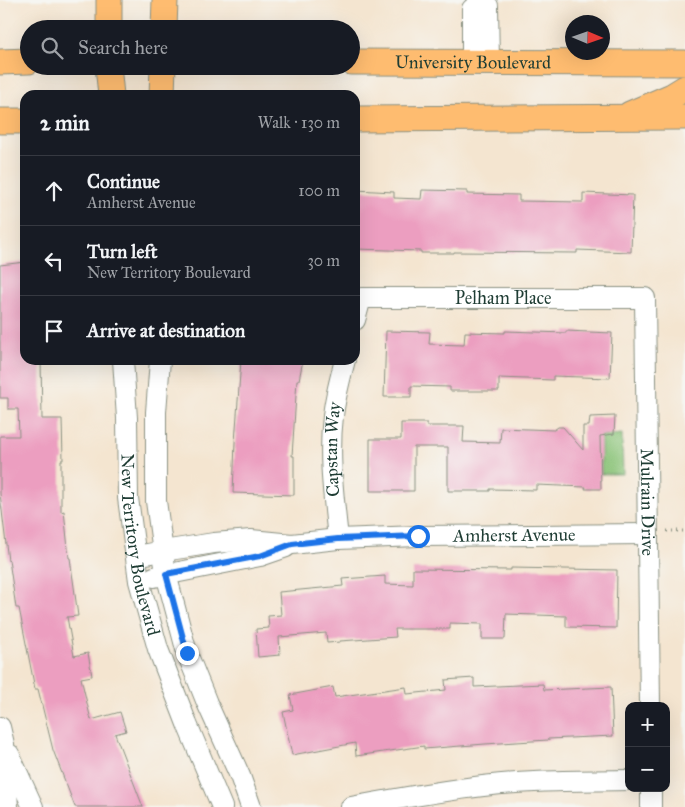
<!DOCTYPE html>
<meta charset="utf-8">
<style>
body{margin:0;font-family:"IM FELL Great Primer",serif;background:#242831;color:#f1f3f6}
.controls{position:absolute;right:15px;bottom:15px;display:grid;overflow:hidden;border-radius:10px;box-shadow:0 5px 20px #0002}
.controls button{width:45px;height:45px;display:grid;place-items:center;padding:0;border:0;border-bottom:1px solid #363941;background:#171b24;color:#f1f3f6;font:25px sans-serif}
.compass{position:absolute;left:565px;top:15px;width:45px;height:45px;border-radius:50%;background:#171b24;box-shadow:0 5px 20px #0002;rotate:92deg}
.stop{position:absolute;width:15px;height:15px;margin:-11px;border:4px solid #1a73e8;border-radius:50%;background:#fff}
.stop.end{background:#1a73e8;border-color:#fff;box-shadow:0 1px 5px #0008}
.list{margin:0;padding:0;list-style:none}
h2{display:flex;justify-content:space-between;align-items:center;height:65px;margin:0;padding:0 20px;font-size:21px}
h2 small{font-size:16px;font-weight:400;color:#9ea1a6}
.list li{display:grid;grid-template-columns:32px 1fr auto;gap:15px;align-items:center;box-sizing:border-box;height:70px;padding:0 20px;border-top:1px solid #363941}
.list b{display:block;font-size:19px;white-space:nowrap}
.list p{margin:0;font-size:16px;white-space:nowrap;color:#9ea1a6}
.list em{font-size:16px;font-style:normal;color:#9ea1a6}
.icon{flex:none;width:28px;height:28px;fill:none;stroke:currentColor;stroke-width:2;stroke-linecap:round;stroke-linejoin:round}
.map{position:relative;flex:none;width:685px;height:807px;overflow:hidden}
.search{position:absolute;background:#171b24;box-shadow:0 5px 20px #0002;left:20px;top:20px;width:340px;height:55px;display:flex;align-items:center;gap:12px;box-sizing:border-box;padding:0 18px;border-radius:28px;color:#9ea1a6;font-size:19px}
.panel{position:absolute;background:#171b24;box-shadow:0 5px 20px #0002;left:20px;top:90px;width:340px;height:275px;border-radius:15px}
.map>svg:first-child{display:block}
.green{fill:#8ac378;stroke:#548056}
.building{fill:#ec9ec0}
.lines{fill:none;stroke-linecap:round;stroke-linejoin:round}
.minor-casing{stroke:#8a9182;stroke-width:22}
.major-casing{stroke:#8a9182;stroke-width:27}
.path{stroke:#8a9182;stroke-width:3;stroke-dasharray:1 4;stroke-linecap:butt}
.minor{stroke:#fff;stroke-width:20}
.major{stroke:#febc70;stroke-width:25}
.route{stroke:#1a73e8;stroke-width:6}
.labels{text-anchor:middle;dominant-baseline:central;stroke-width:4;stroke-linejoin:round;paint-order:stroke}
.street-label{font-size:18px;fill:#1f3d34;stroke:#f6f6f2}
</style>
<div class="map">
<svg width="685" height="807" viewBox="0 0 685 807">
<rect width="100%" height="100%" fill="#f6f6f2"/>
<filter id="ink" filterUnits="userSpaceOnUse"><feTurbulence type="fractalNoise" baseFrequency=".02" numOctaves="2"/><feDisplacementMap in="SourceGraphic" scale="10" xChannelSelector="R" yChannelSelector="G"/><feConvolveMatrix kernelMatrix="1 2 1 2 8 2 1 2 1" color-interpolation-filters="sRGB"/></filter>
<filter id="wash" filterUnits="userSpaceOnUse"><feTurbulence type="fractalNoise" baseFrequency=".0096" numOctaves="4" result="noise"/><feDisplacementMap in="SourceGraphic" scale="20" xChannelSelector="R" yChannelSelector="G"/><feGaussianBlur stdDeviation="1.12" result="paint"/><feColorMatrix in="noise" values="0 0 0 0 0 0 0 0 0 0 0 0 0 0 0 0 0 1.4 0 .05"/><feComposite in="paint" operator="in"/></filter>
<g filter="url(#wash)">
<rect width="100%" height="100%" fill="#f4e5d0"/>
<!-- green -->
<path class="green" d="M622 434 623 474H601V436Z"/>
<g id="blocks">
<!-- building -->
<path class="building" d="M355 190 394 192V198L421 199 422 190 467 191V194L519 195V201L583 202V193L633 195 631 252 577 250V253L454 252V253H421V251L355 249Z
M25 262V360H41L42 419H62L63 460H61V512L64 511 69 558H70L78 616 67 617 74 656 88 653 92 676 81 678 91 720 120 712 126 731 115 734 143 807H75L53 750 38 689H35L19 608H16L9 560 8 561 0 494V436H19L18 409H8V398H0V265Z
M386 331 430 332 429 344 464 345 465 332 505 333V331L566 333V331L612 333 610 378 553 376V380L499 378V391H450V387L411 386V397H384Z
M241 360H303L299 380H297L292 456H294V495L233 493 235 442Z
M615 416 614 434 600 436 601 489H585L586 487 536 485V490L490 489V491H448V447H414V491H370V439H401V423H427V426H464L463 442 500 443 501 428 554 430 558 427H563L583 450V426H589L590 417Z
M511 568 617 570 616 628 566 627V616L506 614 505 639H482V624L450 623V629H395L396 637 340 641V642L327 643 326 633 279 637 280 655 258 657 256 629 269 628 268 616 281 615 279 592 343 586 342 579 385 576V584L413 585V569L511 570Z
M474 678V687L543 684 544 690 611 687 613 736 548 739V740L485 744 424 749V746L356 756 355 743 292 755 283 712 293 710 290 695 333 687 335 697 406 687 407 694 446 690 445 680Z"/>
</g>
</g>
<g filter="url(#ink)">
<use href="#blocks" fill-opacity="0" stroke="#8a9182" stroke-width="1"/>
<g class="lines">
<defs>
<g id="minor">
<path d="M480 0V2L488 6 489 62"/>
<path d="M472 62V9L480 2"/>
<path id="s1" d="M355 320 361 298H645L650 706"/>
<path id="s2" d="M123 360 127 418 128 498 139 581 158 649 187 724 222 807"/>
<path d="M160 360 156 412V501L166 574 187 653 207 703 240 776 251 807"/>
<path id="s3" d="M338 539C334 499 328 457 333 416 335 397 340 379 345 360"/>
<path id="s4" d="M136 556 163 551 214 543 251 540 292 544 338 539 418 536 648 534"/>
<path d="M154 577 260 556 286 547"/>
<path d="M0 727 4 744 8 807"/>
<path d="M9 754 33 807"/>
<path d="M651 788V807"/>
<path d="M351 807C395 799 439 791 483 786 531 780 580 781 629 780"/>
</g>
<g id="major">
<path d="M109 29V0"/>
<path d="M164 29 165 0"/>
<path d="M0 62 29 61"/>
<path id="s5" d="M351 62 685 63"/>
<path d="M108 66 111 95"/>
<path d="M162 95 163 66"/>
<path d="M630 114 672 96 685 88"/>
<path d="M355 119 685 117"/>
<path d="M0 121H25"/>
</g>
</defs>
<!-- minor casing -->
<use href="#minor" class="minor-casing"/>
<!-- major casing -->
<use href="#major" class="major-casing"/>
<!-- path -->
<path class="path" d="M667 531H685"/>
<!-- minor -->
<use href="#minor" class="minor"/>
<!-- major -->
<use href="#major" class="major"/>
</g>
</g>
<g class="lines" filter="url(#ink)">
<!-- route -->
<path class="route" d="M187 653 166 574 260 556 292 544 338 539 418 536"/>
</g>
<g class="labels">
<!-- street labels -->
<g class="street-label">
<text stroke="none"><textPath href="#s5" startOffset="122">University Boulevard</textPath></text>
<text stroke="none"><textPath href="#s1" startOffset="165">Pelham Place</textPath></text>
<text stroke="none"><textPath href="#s3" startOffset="90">Capstan Way</textPath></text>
<text stroke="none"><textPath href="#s1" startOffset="511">Mulrain Drive</textPath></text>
<text stroke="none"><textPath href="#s4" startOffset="380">Amherst Avenue</textPath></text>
<text stroke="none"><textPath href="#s2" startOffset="186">New Territory Boulevard</textPath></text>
</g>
</g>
</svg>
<div class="controls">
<button>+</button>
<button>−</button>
</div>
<svg class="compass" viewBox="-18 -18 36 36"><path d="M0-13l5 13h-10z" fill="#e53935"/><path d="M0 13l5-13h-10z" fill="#9ea1a6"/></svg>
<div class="stop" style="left:418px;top:536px"></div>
<div class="stop end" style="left:187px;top:653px"></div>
<div class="search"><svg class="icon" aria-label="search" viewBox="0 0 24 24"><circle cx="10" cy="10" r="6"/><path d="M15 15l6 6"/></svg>Search here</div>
<section class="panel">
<h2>2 min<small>Walk · 130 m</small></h2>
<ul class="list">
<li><svg class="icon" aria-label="ahead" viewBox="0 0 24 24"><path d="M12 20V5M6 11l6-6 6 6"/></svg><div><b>Continue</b><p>Amherst Avenue</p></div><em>100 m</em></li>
<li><svg class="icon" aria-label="left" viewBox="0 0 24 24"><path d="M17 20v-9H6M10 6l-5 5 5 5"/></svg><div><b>Turn left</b><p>New Territory Boulevard</p></div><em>30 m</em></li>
<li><svg class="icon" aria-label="arrive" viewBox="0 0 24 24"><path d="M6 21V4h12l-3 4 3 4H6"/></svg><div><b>Arrive at destination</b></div></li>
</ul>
</section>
</div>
